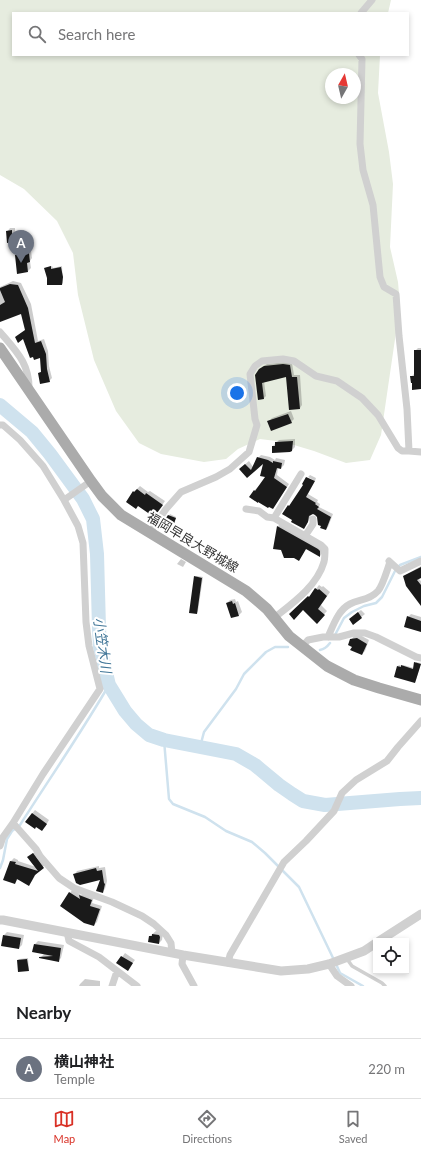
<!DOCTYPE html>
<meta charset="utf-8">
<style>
body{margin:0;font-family:Lato,"Noto Sans JP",sans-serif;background:#f2f2f2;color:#202124}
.controls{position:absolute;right:12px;bottom:12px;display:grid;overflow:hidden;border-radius:0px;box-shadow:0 2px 6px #0003}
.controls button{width:36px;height:36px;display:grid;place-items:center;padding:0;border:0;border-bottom:1px solid #e0e0e0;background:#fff;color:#202124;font:20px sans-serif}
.compass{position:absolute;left:325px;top:68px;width:36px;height:36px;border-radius:50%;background:#fff;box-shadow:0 2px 6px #0003;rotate:8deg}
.you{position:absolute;left:237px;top:393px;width:14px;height:14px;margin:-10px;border:3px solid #fff;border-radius:50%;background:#1a73e8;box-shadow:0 0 0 6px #1a73e833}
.badge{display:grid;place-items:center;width:26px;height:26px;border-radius:50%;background:#d93025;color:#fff;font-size:13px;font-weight:700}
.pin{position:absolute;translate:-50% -33px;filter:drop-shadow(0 1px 2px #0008)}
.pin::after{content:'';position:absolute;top:21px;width:14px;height:12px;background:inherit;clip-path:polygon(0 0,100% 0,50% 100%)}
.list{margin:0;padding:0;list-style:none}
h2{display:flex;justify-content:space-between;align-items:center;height:52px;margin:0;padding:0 16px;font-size:17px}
h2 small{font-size:13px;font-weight:400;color:#757577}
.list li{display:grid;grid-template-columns:26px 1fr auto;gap:12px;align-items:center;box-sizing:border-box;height:60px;padding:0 16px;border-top:1px solid #e0e0e0}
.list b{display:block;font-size:15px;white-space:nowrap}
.list p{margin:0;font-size:13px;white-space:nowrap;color:#757577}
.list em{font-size:13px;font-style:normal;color:#757577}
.icon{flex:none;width:22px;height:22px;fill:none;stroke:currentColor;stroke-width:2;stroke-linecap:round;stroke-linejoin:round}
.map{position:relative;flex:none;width:421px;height:986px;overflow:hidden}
.search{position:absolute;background:#fff;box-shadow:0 2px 6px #0003;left:12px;right:12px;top:12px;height:44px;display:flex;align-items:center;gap:10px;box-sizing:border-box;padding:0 14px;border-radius:0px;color:#757577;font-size:15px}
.sheet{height:112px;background:#fff}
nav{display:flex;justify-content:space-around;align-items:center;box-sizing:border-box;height:56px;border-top:1px solid #e0e0e0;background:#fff;font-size:11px;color:#757577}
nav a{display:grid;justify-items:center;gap:2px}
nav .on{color:#d93025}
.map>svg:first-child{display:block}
.green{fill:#e6ecdf;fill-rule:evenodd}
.shadow{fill:#0003}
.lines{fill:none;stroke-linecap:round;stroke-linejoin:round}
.stream{stroke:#cfe2ee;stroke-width:2.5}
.river{stroke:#cfe2ee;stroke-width:14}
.building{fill:#1a1a1a}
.service{stroke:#d0d0d0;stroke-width:3.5}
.minor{stroke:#d0d0d0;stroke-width:7}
.tertiary{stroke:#d0d0d0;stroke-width:9}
.primary{stroke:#ababab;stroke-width:11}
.labels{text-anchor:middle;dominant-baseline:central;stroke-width:4;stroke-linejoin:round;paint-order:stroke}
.street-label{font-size:13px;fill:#333;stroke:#fff}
.water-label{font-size:14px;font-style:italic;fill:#3f7597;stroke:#fff}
</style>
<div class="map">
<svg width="421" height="986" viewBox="0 0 421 986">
<rect width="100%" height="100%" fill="#fff"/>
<!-- green -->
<path class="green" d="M0 0H391L388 13H13V55H380L378 93 389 152 393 184 390 247 398 282 400 305 381 435 370 460 346 463 314 451 284 442 260 439 238 449 226 459 204 462 161 454 139 443 116 411 94 360 78 295 73 253 57 221 24 189 0 175ZM331 74H355V98H331Z"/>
<!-- shadow -->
<path class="shadow" d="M10 228H15V232L24 230 25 236 22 240 7 232Z
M31 251 32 258 30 261 31 268 28 271 16 255 19 252Z
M52 266 53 268 62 266 63 283 62 284 45 268Z
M13 281 21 283 31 304 38 341 44 339 48 351 49 366 52 378 49 381 39 373 42 371 41 357 26 329 22 313 0 319V287Z
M418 348H421V388L411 377 414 374 415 351Z
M286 362 292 363 294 375H300L302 405 300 408 290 409 287 376 264 381 266 396 264 398H259L262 367 267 364Z
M291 411 294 419 291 422 269 421 272 418Z
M295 439V447L292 450 273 446 279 440Z
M261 455 270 457 275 460 276 458 285 460 284 465 281 468H278L277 475 289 484 273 508 254 491 267 477 264 462 247 477 243 466 249 461 253 467 258 458Z
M310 475 316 478 315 481 308 477Z
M307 478 314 482 308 494 318 500 317 502 320 504 319 507 333 514 328 527 326 529 318 516 316 514H311L310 518 306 525 284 514 305 484Z
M140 486 148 492 150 491 165 501 160 508 134 492Z
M170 514 176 517 172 530 169 516Z
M281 524 322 548V554L320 556 306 548 299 560 282 549 275 548 278 526Z
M181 559 186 562 183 567 177 564Z
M421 566V576L418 578 421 581V604L404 576Z
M197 576 203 577 198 611 197 613 195 577Z
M319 585 322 587 323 586 330 592 321 605 327 611 317 622 303 609 290 614 312 594Z
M235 599 236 602 238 601 242 612 239 615 227 603 230 600Z
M361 610 365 614 353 624V616Z
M411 614 421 617V622L408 617Z
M360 635 369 640 365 651 362 654 353 647 351 640 354 636Z
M416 662 421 663 416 680 415 682 398 666 399 665 402 666 403 665 414 668Z
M35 810 49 820 45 827 26 821Z
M36 851 46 864 37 872 32 881 29 884 18 879 15 883 11 861 14 858 18 860V861L36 867 32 854Z
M99 866V868L105 867 107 881 105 889 102 892V879L75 874 77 871Z
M73 889 81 895 83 893 94 897 92 903 102 906 97 922 94 925 61 905Z
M156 931 163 933 162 940 159 943 150 936Z
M7 932 24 935 22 945 19 948 4 935Z
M38 941 64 945 61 958 58 961 40 958 45 953 35 944Z
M125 953 135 960 128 969 118 963Z
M28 958 29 969 28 970 18 960 19 959Z
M85 979 100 981V986H79L80 984Z"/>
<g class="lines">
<!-- stream -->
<path class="stream" d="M335 635 344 618 352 612 364 606 376 603 382 597 395 571 400 565 421 557
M320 650C325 649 327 647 330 643
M164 740 169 799 173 804 205 817 226 831 252 842 265 853 299 887 334 960
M200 747 204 732 236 689 244 674 266 652 275 647H288
M0 868 3 860 7 839 12 831 20 825C50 778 81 733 109 685
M336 964 340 973 363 986"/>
<!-- river -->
<path class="river" d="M0 405 32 432 50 454 83 499 93 519 97 554 99 628 100 647 104 664 109 685 125 711 136 724 149 735 164 740 236 754 255 765 279 785 292 794 303 801 325 805 400 799 421 798"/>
</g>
<!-- building -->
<path class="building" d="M12 230V234L22 233 23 240 7 243 6 231Z
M29 253 30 262 27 263 28 272 17 274 15 255Z
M51 266V269L61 267 63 277 62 285H47V278L44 268Z
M10 284 18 285 28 308 35 343 41 341 46 354 47 369 50 382 40 384 38 373 41 372 40 358 34 360 33 357 30 358 23 339 18 343 15 337 25 330 21 314 0 322V305L5 302 0 290V288Z
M414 350H421V389L412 390V383H411L410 376H414Z
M283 364 290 365 292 377H297L300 409 289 410 286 377 262 383 264 399 258 400 255 375 259 369 264 366Z
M288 414 292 423 271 431 267 421Z
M293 441 292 451 290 452 272 453V446H275V442Z
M257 457 268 460 273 463V461L282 463 281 469 277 468 274 478 287 487 273 509 269 507 268 508 258 502V503L249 497 254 490 255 491 265 477 260 476 263 464 247 478 239 469 245 464 251 470Z
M306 477 315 481 306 497 316 503 315 504 319 507 317 509 331 517 326 530 320 528 321 526 318 525 317 517 315 515 313 514 309 516 308 522 304 529 291 522 292 520 282 514 288 505 289 506 303 485 302 484Z
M137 489 145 495 146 493 163 505 157 513 154 511 151 515 138 506 136 509 126 502 133 491 134 492Z
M168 515 176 518 171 532 159 528Z
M277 526 318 549 320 551V557L306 549 299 561 294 558H284L281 550 273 549Z
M421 567V578L417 580 421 585V606L406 586 403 576Z
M194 576 202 578 197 614 189 613Z
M315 588 318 590 319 589 327 596 318 609 325 615 317 624 303 610 294 620 289 614 308 596 309 597Z
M232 601 233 604 235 603 239 616 231 618 226 603Z
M358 612 362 618 353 625 349 619Z
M407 616 421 621V632L404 627Z
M357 638 367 644 362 655 350 650 352 647 348 645 350 639Z
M414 662 421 664 415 683 394 677 397 666 401 667V665L413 669Z
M32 813 47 824 42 831 36 827 35 829 25 822Z
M33 853 44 868 35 875 29 886 17 879 15 884 3 880 10 861 16 862 15 864 38 871 27 857Z
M96 868 97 871 102 870 104 883 105 884 103 893 96 891 100 880 80 885 76 883 73 874Z
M69 892 80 899 79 895 92 900 90 906 100 909 94 926 84 923 60 906Z
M152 934 159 935 160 937 159 944 148 942 149 936H152Z
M3 935 21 938 19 949 1 946Z
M34 944 61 948 59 962 39 958V957L53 956 32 952Z
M121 956 133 963 128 971 116 963Z
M27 959 29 971 18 972 17 960Z"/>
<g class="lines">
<!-- service -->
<path class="service" d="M347 959 352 966 382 983 385 986"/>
<!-- minor -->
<path class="minor" d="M361 13 372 0
M0 332C17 352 30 364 29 391
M0 425H3L20 440 43 466 64 500 78 526 83 543 86 622 89 646 100 689 43 774 13 823 3 837 0 846
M409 451 421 452
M64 500 91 481
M246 509 259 511 267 517 274 518
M150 532 166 509 181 492 216 477 230 469 249 452 257 425 255 419 250 374 255 366 262 361 283 359 294 361 316 376 337 381 362 398 378 415 398 448 402 451H409L407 409 399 336 396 294 384 287 380 277 373 205 363 170 360 144 362 59 359 55
M305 536 313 524V519
M389 561 400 571 421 561
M274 618C293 603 317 586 324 562 325 558 325 553 325 549L321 545 274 518 301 474
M328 637C333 626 338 610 350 604 360 599 370 600 378 591 383 585 387 570 390 562
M302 647 308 640 323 637H339L354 633H365L376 637 416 657 421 658
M13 823 36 849 40 856 59 878 74 888 112 902 142 916 154 924 166 935 171 943 172 953
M67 932 69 941 99 957 137 986
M183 955 182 964 194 986
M228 963 230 955 284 862 306 841 334 811 342 793 356 780 387 761 398 747 421 721
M329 964 337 976 351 986
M112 986 117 971"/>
<!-- tertiary -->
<path class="tertiary" d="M0 920H3L183 955 281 971 308 969 329 964 364 951 376 943
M379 941 421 914"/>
<!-- primary -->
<path class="primary" d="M0 348 91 481 102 496 121 515 246 591 267 609 289 636 327 666 354 680 379 688 421 700"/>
</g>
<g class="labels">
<!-- street labels -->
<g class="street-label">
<text transform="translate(193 542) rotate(31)">福岡早良大野城線</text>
</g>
<!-- water labels -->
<g class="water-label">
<text transform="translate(103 645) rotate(82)">小笠木川</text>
</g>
</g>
</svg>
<div class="controls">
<button><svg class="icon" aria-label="locate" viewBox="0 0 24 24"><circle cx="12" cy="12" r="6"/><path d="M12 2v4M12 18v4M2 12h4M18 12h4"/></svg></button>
</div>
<svg class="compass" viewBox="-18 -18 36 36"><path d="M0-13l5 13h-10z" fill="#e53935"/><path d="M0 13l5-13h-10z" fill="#757577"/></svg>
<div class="you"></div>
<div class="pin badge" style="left:21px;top:263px;background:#6b7280">A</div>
<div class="search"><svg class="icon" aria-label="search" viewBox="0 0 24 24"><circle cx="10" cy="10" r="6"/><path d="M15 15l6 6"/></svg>Search here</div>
</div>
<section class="sheet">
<h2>Nearby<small></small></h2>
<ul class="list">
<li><span class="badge" style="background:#6b7280">A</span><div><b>横山神社</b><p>Temple</p></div><em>220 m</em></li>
</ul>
</section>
<nav>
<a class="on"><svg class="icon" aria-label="map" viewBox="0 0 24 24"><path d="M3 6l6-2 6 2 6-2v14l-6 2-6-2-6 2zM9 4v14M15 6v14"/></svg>Map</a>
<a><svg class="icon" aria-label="directions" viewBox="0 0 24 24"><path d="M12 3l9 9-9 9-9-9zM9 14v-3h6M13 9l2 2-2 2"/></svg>Directions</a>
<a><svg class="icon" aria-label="saved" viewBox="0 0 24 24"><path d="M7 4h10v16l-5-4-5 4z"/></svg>Saved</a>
</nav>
